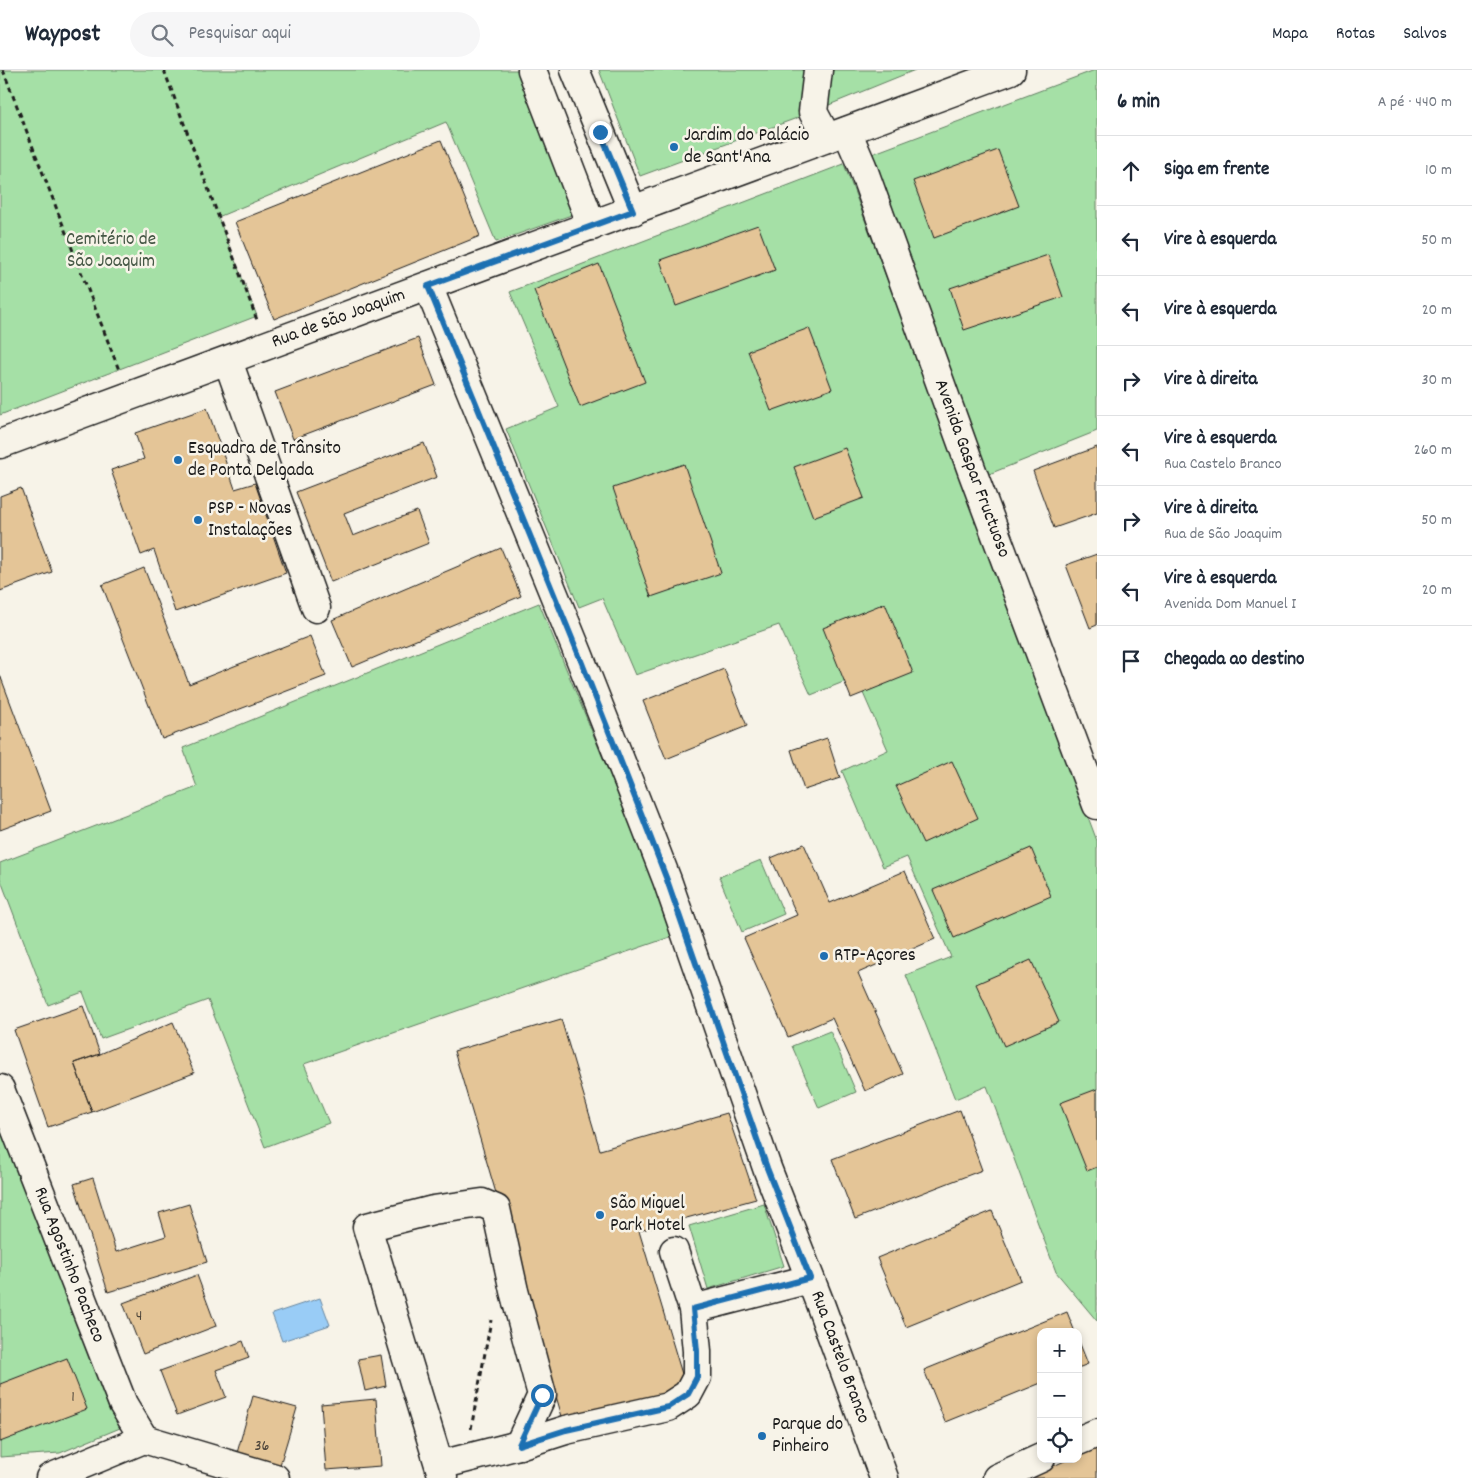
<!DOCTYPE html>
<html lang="pt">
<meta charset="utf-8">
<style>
body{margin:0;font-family:Dekko,sans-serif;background:#f6f6f7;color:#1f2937}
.controls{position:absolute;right:15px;bottom:15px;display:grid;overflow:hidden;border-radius:10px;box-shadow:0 2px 8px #0003}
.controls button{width:45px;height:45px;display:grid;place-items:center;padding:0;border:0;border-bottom:1px solid #e0e1e3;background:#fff;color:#1f2937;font:25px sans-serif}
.stop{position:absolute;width:15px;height:15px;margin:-11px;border:4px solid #1f6fb2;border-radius:50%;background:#fff}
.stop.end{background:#1f6fb2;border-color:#fff;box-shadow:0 1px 5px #0008}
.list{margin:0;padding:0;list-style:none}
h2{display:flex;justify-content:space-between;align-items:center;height:65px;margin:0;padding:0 20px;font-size:21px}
h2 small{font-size:16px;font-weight:400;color:#747a83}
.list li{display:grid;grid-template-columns:32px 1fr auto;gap:15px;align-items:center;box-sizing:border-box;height:70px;padding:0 20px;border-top:1px solid #e0e1e3}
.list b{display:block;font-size:19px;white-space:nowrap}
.list p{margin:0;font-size:16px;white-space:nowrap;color:#747a83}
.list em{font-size:16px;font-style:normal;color:#747a83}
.icon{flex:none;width:28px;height:28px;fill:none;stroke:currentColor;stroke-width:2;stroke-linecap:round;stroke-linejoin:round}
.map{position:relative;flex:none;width:1097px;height:1408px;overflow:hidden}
header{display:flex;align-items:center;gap:30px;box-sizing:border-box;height:70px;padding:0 25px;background:#fff;border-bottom:1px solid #e0e1e3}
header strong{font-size:24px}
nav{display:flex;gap:28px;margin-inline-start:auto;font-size:18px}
.search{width:350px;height:45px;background:#f6f6f7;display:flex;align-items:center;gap:12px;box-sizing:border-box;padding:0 18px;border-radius:28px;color:#747a83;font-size:19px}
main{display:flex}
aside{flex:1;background:#fff}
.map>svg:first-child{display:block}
.green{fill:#a5e0a6;stroke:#607e61}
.water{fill:#99ccf6;stroke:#67869f}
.building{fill:#e4c597;stroke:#1c1c1c}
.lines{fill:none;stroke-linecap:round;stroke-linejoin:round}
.minor-casing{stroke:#1c1c1c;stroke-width:31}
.major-casing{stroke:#1c1c1c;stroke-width:31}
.path{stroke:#1c1c1c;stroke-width:3;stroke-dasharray:5 4;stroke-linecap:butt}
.minor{stroke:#f7f3e8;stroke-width:28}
.major{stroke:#f7f3e8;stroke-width:28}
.route{stroke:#1f6fb2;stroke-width:6}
.poi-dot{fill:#1f6fb2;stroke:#f7f3e8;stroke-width:2}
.labels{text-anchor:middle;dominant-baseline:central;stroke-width:5;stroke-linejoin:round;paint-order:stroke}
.number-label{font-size:16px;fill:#4e463b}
.poi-label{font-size:19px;fill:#1c1c1c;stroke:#f7f3e8;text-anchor:start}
.park-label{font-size:19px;fill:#455745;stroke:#f7f3e8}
.street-label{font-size:19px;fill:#1c1c1c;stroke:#f7f3e8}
</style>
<header>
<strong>Waypost</strong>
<div class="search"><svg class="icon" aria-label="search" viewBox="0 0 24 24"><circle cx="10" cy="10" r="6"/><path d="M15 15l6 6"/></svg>Pesquisar aqui</div>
<nav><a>Mapa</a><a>Rotas</a><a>Salvos</a></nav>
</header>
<main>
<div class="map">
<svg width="1097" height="1408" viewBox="0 0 1097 1408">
<rect width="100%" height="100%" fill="#f7f3e8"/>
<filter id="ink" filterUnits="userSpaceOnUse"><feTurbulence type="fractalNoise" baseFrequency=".02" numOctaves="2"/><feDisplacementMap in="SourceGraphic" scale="10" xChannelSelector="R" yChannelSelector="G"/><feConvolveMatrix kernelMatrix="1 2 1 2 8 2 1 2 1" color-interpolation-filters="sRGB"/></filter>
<g filter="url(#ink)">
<!-- green -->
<path class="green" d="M0 0H519L574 144 496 172 446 52 218 147 257 246 0 345Z
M599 0H915L797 48 640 106Z
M1095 0H1097V361L984 406 864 87Z
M844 94 1097 771V1251L1056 1202 987 1016 955 1029 906 905 951 887 907 787 883 797 842 701 888 680 856 607 811 625 779 555 635 605 602 528 579 537 506 359 559 337 510 222Z
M539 533 676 865 304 994 329 1053 265 1077 208 930 101 969 83 922 48 935 0 808V793L197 717 183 678Z
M761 790 784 844 742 862 719 807Z
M830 961 856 1022 819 1038 792 976Z
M0 1061H2L120 1358 60 1383 0 1387Z
M764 1134 784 1196 708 1219 689 1156Z"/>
<!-- water -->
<path class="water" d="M320 1228 330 1255 282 1271 272 1244Z"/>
<!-- building -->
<path class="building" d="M441 70 480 166 274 249 235 152Z
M998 80 1019 136 934 168 913 111Z
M758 155 775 200 676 236 660 190Z
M1048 185 1063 227 964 260 950 218Z
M599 194 645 312 580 337 534 220Z
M809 258 832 319 771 341 748 281Z
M418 268 436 315 293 369 275 322Z
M207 338 235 419 255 413 286 503 175 542 154 480 141 485 111 400 144 389 135 363Z
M424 373 437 407 344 443 353 466 417 441 429 473 331 512 296 422Z
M1097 377V443L1054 458 1033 401Z
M845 378 864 428 813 447 794 397Z
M684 394 721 503 651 527 613 418Z
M21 418 52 502 0 521V426Z
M501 478 521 526 352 597 332 550Z
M1097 484V555L1090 558 1066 495Z
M144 498 189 614 310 566 326 606 162 669 102 515Z
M885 533 913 603 851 628 823 558Z
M724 599 747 656 666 689 643 631Z
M0 605 51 741 0 760Z
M827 668 840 708 804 720 791 680Z
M952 691 978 748 923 773 896 716Z
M804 774 830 833 905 801 935 869 858 903 903 1004 865 1021 832 948 788 967 744 868 797 845 771 788Z
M1031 778 1051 826 954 868 933 820Z
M1031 890 1059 952 1004 976 976 914Z
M83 936 100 984 74 993 92 1042 48 1057 14 960Z
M561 949 600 1080 727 1043 756 1129 639 1161 688 1324 566 1360 454 981Z
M173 952 194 1003 92 1042 74 993 100 984Z
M1097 1019V1097L1087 1101 1060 1033Z
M960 1040 982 1100 855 1149 832 1089Z
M93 1108 116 1182 166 1166 159 1143 189 1134 207 1192 108 1222 74 1114Z
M992 1141 1021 1210 906 1257 877 1188Z
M197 1205 216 1256 143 1284 123 1233Z
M1067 1242 1075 1262H1041V1313L945 1352 924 1300Z
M1078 1269 1088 1294 1078 1298Z
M243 1271 249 1288 216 1300 226 1327 177 1345 160 1301Z
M381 1285 386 1316 365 1321 358 1289Z
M67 1288 87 1339 0 1372V1314Z
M253 1326 297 1338 280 1395 237 1383Z
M376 1329 381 1396 326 1400 321 1334Z
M1097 1377V1408H1027L1069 1389H1078V1385Z"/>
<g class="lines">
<defs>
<g id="minor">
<path d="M818 0 813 42 827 68"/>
<path id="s1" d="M847 61 862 96 972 401 1097 735"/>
<path id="s2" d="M428 216 578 583 643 748 667 810 767 1098 819 1231 884 1408"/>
<path d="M228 291 316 538"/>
<path id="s3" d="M0 1019 123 1334 144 1369"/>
<path d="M693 1239 810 1209"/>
<path d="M144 1369 275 1408"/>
<path d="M1078 1371 1097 1363"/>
<path d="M440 1395 519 1375 566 1360 668 1337 688 1324 697 1307V1281L693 1239 674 1181"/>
<path d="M50 1408 144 1369"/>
<path d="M443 1408 367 1157 433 1140 482 1133 496 1139 514 1221 542 1325 519 1375"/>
<path d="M997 1408 1041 1388"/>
</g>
<g id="major">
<path d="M532 0 592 156"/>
<path d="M575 0 633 141"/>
<path id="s4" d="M0 374 1011 0"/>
</g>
</defs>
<!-- minor casing -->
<use href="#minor" class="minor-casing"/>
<!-- major casing -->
<use href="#major" class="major-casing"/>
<!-- path -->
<path class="path" d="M3 0 119 300
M164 0 257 250
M471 1359 491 1250"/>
<!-- minor -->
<use href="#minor" class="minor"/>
<!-- major -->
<use href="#major" class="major"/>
</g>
</g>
<g class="lines" filter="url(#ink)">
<!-- route -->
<path class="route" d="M542 1325 519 1375 566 1360 668 1337 688 1324 697 1307V1281L693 1239 810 1208 767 1098 667 810 643 748 578 583 428 216 633 141 600 62"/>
</g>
<!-- markers -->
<g class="poi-dot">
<circle cx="674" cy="77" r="5"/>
<circle cx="178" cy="390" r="5"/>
<circle cx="198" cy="450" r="5"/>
<circle cx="824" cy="886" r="5"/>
<circle cx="600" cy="1145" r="5"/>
<circle cx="762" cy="1366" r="5"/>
</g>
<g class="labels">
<!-- number labels -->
<g class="number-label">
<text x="139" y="1246">4</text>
<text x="73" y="1327">1</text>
<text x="262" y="1376">36</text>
</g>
<!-- poi labels -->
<g class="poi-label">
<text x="684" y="66">Jardim do Palácio<tspan x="684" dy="22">de Sant'Ana</tspan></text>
<text x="188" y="379">Esquadra de Trânsito<tspan x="188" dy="22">de Ponta Delgada</tspan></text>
<text x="208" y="439">PSP - Novas<tspan x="208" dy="22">Instalações</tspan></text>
<text x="834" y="886">RTP-Açores</text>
<text x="610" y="1134">São Miguel<tspan x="610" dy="22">Park Hotel</tspan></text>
<text x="772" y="1355">Parque do<tspan x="772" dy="22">Pinheiro</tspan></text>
</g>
<!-- park labels -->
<g class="park-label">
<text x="111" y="170">Cemitério de<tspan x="111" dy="22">São Joaquim</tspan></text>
</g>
<!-- street labels -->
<g class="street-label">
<text stroke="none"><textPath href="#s4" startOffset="361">Rua de São Joaquim</textPath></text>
<text stroke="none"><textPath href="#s1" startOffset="360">Avenida Gaspar Fructuoso</textPath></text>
<text stroke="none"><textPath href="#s3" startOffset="189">Rua Agostinho Pacheco</textPath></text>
<text stroke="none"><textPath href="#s2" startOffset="1148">Rua Castelo Branco</textPath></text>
</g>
</g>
</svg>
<div class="controls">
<button>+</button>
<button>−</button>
<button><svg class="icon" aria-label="locate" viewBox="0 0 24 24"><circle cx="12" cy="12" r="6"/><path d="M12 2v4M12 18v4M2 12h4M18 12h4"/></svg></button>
</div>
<div class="stop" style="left:542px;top:1325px"></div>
<div class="stop end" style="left:600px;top:62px"></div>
</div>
<aside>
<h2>6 min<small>A pé · 440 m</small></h2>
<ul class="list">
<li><svg class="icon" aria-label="ahead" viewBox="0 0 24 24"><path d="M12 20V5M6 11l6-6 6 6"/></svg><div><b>Siga em frente</b></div><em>10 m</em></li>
<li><svg class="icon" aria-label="left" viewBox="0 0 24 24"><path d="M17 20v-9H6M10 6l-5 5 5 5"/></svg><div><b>Vire à esquerda</b></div><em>50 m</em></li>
<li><svg class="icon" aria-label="left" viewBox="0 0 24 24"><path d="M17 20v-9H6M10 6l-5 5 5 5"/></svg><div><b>Vire à esquerda</b></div><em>20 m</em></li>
<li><svg class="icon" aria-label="right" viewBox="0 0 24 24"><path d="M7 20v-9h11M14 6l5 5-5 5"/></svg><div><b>Vire à direita</b></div><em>30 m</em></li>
<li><svg class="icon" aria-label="left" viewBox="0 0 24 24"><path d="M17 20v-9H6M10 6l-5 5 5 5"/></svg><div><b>Vire à esquerda</b><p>Rua Castelo Branco</p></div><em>260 m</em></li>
<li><svg class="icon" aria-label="right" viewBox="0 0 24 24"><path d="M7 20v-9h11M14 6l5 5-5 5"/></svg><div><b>Vire à direita</b><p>Rua de São Joaquim</p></div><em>50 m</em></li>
<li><svg class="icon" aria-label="left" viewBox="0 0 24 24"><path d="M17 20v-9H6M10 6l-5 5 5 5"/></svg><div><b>Vire à esquerda</b><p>Avenida Dom Manuel I</p></div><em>20 m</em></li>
<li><svg class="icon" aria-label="arrive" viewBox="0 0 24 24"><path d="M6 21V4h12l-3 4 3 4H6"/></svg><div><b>Chegada ao destino</b></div></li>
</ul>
</aside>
</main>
